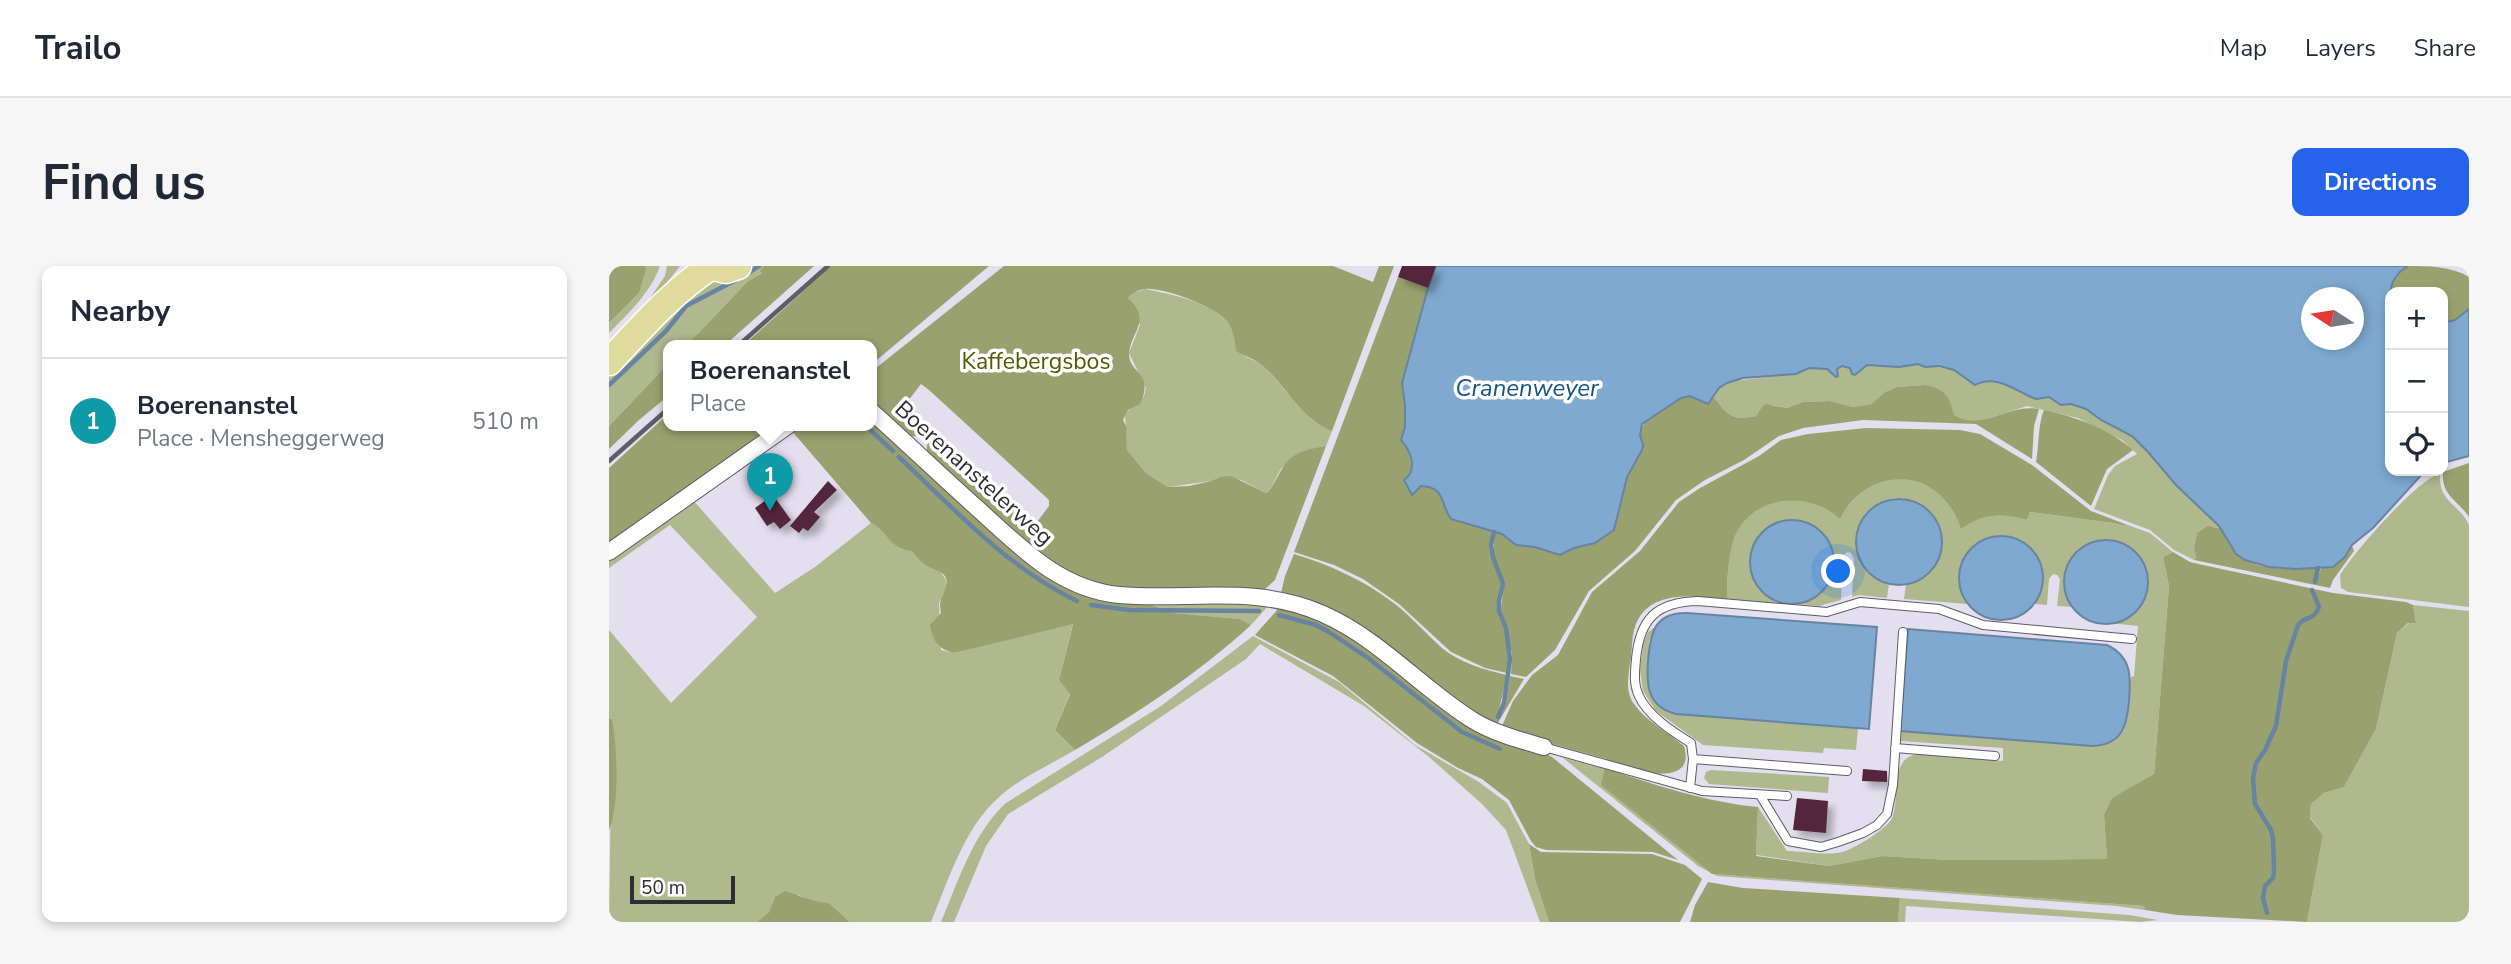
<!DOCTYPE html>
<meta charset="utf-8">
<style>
body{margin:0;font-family:"Nunito Sans",sans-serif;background:#f6f6f7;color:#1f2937}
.controls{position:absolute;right:21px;top:21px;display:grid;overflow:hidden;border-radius:14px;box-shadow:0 4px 10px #0003}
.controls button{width:63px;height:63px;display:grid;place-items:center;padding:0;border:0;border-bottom:2px solid #e0e1e3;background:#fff;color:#1f2937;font:35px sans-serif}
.compass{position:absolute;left:1692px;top:21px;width:63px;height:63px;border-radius:50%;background:#fff;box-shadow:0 4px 10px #0003;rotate:282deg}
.scale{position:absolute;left:21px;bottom:18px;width:105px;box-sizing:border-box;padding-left:7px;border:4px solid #2f2d33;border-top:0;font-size:19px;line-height:24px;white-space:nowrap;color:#2f2d33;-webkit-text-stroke:5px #fff;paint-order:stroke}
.you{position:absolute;left:1230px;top:306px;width:24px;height:24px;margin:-18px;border:5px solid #fff;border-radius:50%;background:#1a73e8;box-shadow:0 0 0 10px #1a73e833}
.badge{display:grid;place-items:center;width:46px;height:46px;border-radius:50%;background:#2563eb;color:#fff;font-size:23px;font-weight:700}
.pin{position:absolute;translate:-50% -58px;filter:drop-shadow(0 2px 4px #0008)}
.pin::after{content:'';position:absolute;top:37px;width:24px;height:21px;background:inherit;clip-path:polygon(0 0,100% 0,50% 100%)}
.popup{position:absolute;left:54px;top:74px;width:214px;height:91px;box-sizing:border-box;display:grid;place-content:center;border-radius:14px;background:#fff;filter:drop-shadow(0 2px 5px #0005);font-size:23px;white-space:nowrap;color:#747a83}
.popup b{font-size:26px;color:#1f2937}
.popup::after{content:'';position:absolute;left:50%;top:100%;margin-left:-14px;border:14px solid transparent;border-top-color:#fff}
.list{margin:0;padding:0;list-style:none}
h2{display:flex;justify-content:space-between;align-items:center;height:91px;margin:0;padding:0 28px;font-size:30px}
h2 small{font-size:23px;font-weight:400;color:#747a83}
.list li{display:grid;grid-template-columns:46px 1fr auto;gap:21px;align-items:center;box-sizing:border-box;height:126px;padding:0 28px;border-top:2px solid #e0e1e3}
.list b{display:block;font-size:26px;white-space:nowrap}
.list p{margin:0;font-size:23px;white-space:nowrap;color:#747a83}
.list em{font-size:23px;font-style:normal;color:#747a83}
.icon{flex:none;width:38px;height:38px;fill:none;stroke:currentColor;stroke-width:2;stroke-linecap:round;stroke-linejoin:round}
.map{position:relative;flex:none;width:1860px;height:656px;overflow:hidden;border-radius:14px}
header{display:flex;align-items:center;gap:42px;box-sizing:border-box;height:98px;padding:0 35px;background:#fff;border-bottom:2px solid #e0e1e3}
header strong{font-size:33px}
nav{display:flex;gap:38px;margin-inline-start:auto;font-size:24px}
.intro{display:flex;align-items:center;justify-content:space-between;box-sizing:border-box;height:168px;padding:0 42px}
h1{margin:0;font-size:49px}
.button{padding:18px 32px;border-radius:14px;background:#2563eb;color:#fff;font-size:24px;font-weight:700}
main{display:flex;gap:42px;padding:0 42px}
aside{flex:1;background:#fff;border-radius:14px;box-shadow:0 4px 10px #0003}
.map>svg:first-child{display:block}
.green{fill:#b0b88e}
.forest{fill:#99a26e}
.water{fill:#7fa9d0;stroke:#6784a1;stroke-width:2;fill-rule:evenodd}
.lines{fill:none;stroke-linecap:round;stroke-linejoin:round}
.stream{stroke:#6784a1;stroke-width:4.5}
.building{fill:#52263c;filter:url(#shadow)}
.lane-casing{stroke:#5e5b69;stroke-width:10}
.street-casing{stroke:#5e5b69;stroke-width:18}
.primary-casing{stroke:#fff;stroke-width:29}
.lane{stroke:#fff;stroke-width:8}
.street{stroke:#fff;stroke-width:16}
.primary{stroke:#dfdb9d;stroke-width:26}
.rail{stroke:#605d66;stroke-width:4.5}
.labels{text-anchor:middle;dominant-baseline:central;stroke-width:7;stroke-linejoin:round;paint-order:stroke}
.park-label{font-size:23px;fill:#525b00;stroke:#fff}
.street-label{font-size:23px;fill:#2f2d33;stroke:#fff}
.water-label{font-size:24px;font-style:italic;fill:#135586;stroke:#fff}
</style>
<header>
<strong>Trailo</strong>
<nav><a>Map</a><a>Layers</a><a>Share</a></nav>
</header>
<div class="intro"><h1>Find us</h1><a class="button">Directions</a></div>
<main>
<aside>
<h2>Nearby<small></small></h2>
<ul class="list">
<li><span class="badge" style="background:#0f9aa8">1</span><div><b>Boerenanstel</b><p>Place · Mensheggerweg</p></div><em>510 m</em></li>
</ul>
</aside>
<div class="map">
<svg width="1860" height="656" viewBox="0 0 1860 656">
<defs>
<filter id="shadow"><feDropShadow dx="6" dy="6" stdDeviation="3.5" flood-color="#0004"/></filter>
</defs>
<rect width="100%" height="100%" fill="#e3dfef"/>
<!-- green -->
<path class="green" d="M36 0H51C42 26 19 48 0 67V57L30 27Z
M58 0H71L42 37 35 41 56 10Z
M138 0H155L152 4 154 6 139 15 78 79H60L59 98 0 160V105L81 25Z
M536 23C565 29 594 34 617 54 626 62 627 78 634 88 638 93 647 94 652 99 679 120 688 151 723 165L717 180C704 182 682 192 672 203 666 211 667 217 657 227L632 214 611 211 602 215 559 221 537 207 518 184 516 148 535 130 537 122 520 87 531 59 519 32 521 28Z
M1309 98 1345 104 1367 119 1372 116 1385 115 1411 124 1427 133 1441 131 1452 139 1462 138 1477 143 1492 154 1523 170 1539 186 1567 219 1613 263 1604 261 1588 267 1585 279 1587 292 1585 294 1565 284 1541 264 1485 243 1499 209 1506 200 1528 188 1513 174 1469 152 1418 140 1372 155 1355 156 1345 150 1315 119 1288 121 1276 126 1262 138 1244 141 1221 135 1194 136 1178 142 1164 139 1152 142 1147 150C1123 155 1119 150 1105 131L1110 122 1124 115 1187 108 1200 102 1218 103 1225 110 1228 103 1233 100 1241 102 1243 108 1250 107 1252 102 1258 99 1290 101Z
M1831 207C1829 237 1850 237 1860 259V341L1739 326 1732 322 1731 309C1746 285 1806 216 1831 207Z
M1290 212C1307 215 1323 219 1336 232 1344 242 1348 250 1358 258 1380 247 1395 247 1418 254L1421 246 1504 257 1515 260 1516 258 1541 267 1564 286 1554 291 1560 320 1545 508 1503 533 1495 549 1498 593 1341 594 1273 590 1220 600 1147 589 1149 541 1178 585C1193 585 1219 590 1233 586 1245 583 1278 563 1283 552 1292 531 1279 491 1310 488L1394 495V482L1291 475V465L1483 480C1523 478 1519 440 1522 411L1525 410 1529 360 1501 357C1518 354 1530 344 1537 327L1523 283C1510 275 1499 273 1485 276L1459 332 1464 341 1448 340 1451 313 1448 309 1444 308 1440 313 1438 339 1426 338C1448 299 1414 255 1371 276L1355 334 1358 338 1295 333 1297 318C1322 310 1339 287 1329 260 1326 251 1319 246 1311 240 1267 206 1211 291 1280 318L1278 332 1250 329 1243 331 1245 293 1242 287 1239 286 1234 289 1232 334 1210 340 1189 338C1220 330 1234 305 1219 276 1214 267 1209 262 1200 257L1155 265C1140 283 1136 309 1154 327 1159 331 1164 334 1167 337L1118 333C1118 315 1119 291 1125 273 1141 228 1198 223 1231 252 1245 229 1262 215 1290 212Z
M83 233 166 327 206 301 262 257 272 261 303 285 315 298 331 305 337 314V322L330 337 332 384 345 387 464 357 450 414 461 427 446 464 466 484C441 499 410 512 388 533 355 563 339 615 322 656H241L220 637H204L190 629 166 631 160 646 148 656H0L3 453 0 452V364L62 437 148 351 61 259 0 302V291Z
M528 333 661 338 642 359 631 353 565 347Z
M1804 339 1860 345V656H1698L1714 569 1701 551 1702 538 1715 527 1735 521 1767 463 1788 367 1800 357 1807 356Z
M1046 361 1040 375 1038 410 1067 448 1249 462 1247 484 1215 482 1214 487 1094 479 1047 445 1034 425 1031 404 1034 378 1039 366Z
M644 370 730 416 806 479 870 516 898 537 920 578 926 613 940 656H931L897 564 873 538 819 490 755 440 651 378 637 393 493 491 399 548 377 580 345 656H332C349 616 364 567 397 537L552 440Z
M954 492 996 503 993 519 1103 608 1535 640 1536 644 1507 640 1108 610 1089 600Z
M1102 504 1220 511 1219 527 1100 518 1095 512 1097 506Z
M1291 632 1520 649 1549 654 1531 656 1297 640 1296 656H1289Z"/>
<!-- forest -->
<path class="forest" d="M0 0H36L37 3 30 27 0 57Z
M155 0H205L116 79H78L139 15 153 7 151 5Z
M222 0H380L263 98 262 79H135Z
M395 0H724L764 16 770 0H785L723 165C687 150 679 119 651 98 644 92 635 90 627 85 626 76 625 66 620 58 611 42 554 21 536 23 531 23 525 27 521 29L519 32C544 55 521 66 520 88 520 108 546 106 531 138L519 144 514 154 517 160 518 184 537 207 559 221 580 220 602 215 611 211 622 210 657 227C666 219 667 212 673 203 682 186 700 183 717 180L666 314 653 326 518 324 471 314 434 294 317 187 319 175 323 171 333 170 346 185 423 255 428 256 440 240V234L320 124 312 118 299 135 318 160C314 169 310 170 301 171L263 139 262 106Z
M1799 0C1820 0 1842 0 1860 11V43L1846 54 1834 57V26H1781C1782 14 1788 6 1799 0Z
M789 11 819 22 796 134V161L792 174C806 189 801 209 804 228L812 220C832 221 836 237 842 253L883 265 882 287 892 319 888 340 896 364 900 390 898 407 876 402 842 386 790 338 754 313 725 299 685 286Z
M59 98V130L30 154 0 183V160Z
M1315 119C1336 123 1340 129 1345 149 1372 167 1398 137 1430 143L1425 160 1423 193 1367 158 1254 154 1194 162 1170 170 1135 194 1096 214 1067 234 1026 285 980 325 946 384 917 411 902 408 903 388 892 343 895 316 888 303 884 287 886 266 893 268 904 277 932 282 951 289 965 282 975 280 1009 248 1019 208 1033 184 1034 179 1031 167 1036 155 1072 132 1081 130 1099 138 1105 131C1119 150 1123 155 1147 150L1152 142 1157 138 1178 142 1194 136 1221 135 1244 141 1262 138 1276 126 1288 121Z
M1435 144C1467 151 1499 162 1524 184L1498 203 1482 240 1427 196C1430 181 1429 157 1435 144Z
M59 148 60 159H174L0 281V202Z
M263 153 413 291 565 347 631 353 642 359C590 407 527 448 466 484L446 464 461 428 450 414 464 358 345 387C329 383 324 375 321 359L332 347C329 332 334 332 337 320 341 304 323 305 315 298 311 295 307 290 303 285 278 282 280 265 262 257L182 164 189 159H262Z
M1257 162 1351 164 1371 168 1423 199 1482 245 1516 258V260L1504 257 1421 246 1418 254C1393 247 1374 247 1352 263 1333 201 1260 196 1231 253 1199 223 1141 229 1125 273 1119 291 1118 315 1118 333 1086 331 1037 321 1025 364 1023 372 1023 382 1022 391 1020 407 1015 424 1025 438 1037 455 1059 467 1075 480 1088 525 1021 501 1001 504 1050 520 1097 536 1149 541L1147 590 1220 600 1273 590 1341 594 1498 593 1495 549 1503 532 1545 508 1560 320 1554 291 1564 286 1581 296 1594 299 1724 327 1797 336 1804 339 1807 357H1799L1788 367 1767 463 1735 521 1715 527 1702 538 1701 552 1714 569 1698 656 1568 649 1536 644 1535 640 1103 608 992 519 998 493 925 473 893 460 904 435 923 409 949 389 983 326 1031 285 1070 236 1091 222 1150 190 1172 174 1199 168Z
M1860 197V251C1849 234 1832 230 1834 206Z
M1599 260 1613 263C1617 271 1620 281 1627 287 1646 306 1683 303 1708 302L1705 314 1707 316 1712 302C1726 303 1738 293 1743 280L1745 285 1724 314 1721 322 1585 294 1587 292 1585 280 1588 267Z
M685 288C721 299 755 314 786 338 803 351 817 368 833 382 851 397 876 404 898 409L888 453 897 438 901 410 915 413 887 460 943 491 1069 594 1044 586 937 584 927 581 922 575 900 534 873 513 849 502 808 477 724 410 646 369 668 344 676 310Z
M0 452 3 453C8 479 11 540 0 564Z
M920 578 932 586 1043 588 1076 599 1093 613 1071 656H940L926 613Z
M1099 616 1134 622 1291 632 1289 656H1081L1086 639Z
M176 625C193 630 202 636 220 637L241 656H148L160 646 166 631Z"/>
<!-- water -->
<path class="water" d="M827 0H1799C1788 6 1783 14 1781 26V205H1816L1764 262 1743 279 1736 291 1724 301 1687 303 1660 301 1636 294 1627 288 1610 260 1567 219 1539 186 1523 170 1492 154 1477 143 1462 138 1452 139 1440 131 1427 133C1408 126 1387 107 1366 119L1345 104 1330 100 1316 101 1309 98 1290 101 1258 99 1246 109 1243 108 1241 102 1233 100 1228 103 1229 110 1227 111 1218 103 1200 102 1187 108 1134 112 1118 117 1110 122 1099 138 1081 130 1072 132 1033 158 1031 169 1034 179 1033 184 1018 211 1005 264 986 277 965 282 951 289 926 281 907 279 893 268 842 253C831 238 837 221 812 220L803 229 795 214C809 205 802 185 792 174L796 161V139L793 117 819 22ZM1702 32H1744V74H1702Z
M1860 43V190L1834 197V57L1846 54Z
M1247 276a43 43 0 1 1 86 0a43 43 0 1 1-86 0Z
M1141 296a42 42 0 1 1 84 0a42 42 0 1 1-84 0Z
M1350 312a42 42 0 1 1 84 0a42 42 0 1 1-84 0Z
M1455 316a42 42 0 1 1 84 0a42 42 0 1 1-84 0Z
M1078 347 1268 361 1260 463 1067 448C1040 441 1037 422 1039 396 1041 368 1045 346 1078 347Z
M1299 363 1498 379C1523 391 1522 411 1520 435 1518 460 1513 479 1483 480L1291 465Z"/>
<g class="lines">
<!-- stream -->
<path class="stream" d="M135 10 150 0
M0 119 57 65 77 40 127 14
M256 159 284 185
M290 191C345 243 399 302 468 335
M885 266 882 279 884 291 894 318 890 334V345L897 362 901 393 895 437 889 451
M1706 316 1709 302
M482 339 520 344 650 345
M670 349 707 359 720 366 759 392 853 466 891 483
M1658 647 1654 632 1656 620 1664 612 1665 606 1664 572 1662 564 1646 538 1644 512 1647 497 1656 484 1667 460 1677 395 1689 359C1695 350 1705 355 1710 341L1703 324"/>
</g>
<!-- building -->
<path class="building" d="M793 0H827L819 22 789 11Z
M219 215 228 224 205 246 211 251 199 265 194 262 190 267 181 260Z
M164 229 182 254 171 263 165 256 158 260 146 242Z
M1254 503 1278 505V516L1253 515Z
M1188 532 1219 535 1217 567 1184 564Z"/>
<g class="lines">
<defs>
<path id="lane" d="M935 481 1093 525 1178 530
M1286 482 1386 490
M1084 493 1238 505
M1081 522 1084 493 1082 477C1064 466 1039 450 1030 430 1024 418 1026 406 1027 393 1031 352 1048 336 1089 335L1218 346 1251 336 1330 343 1374 359 1523 373
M1151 529 1179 575 1212 581 1229 576 1254 567 1268 559 1278 548 1284 519 1294 366"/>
<path id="street" d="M262 145C298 177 332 210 368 242 410 280 450 323 510 329 579 335 648 318 714 348 771 373 813 423 865 455 887 468 911 474 935 481
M0 286 180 159"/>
<path id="primary" d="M100 0 117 4 129 0
M0 96C33 61 62 27 101 1"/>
</defs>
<!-- lane casing -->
<use href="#lane" class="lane-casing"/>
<!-- street casing -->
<use href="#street" class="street-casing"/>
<!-- primary casing -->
<use href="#primary" class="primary-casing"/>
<!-- lane -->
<use href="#lane" class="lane"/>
<!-- street -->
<use href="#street" class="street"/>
<!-- primary -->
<use href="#primary" class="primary"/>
<!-- rail -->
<path class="rail" d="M130 79 219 0
M0 195 60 142"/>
</g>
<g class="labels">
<!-- park labels -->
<g class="park-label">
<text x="427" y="95">Kaffebergsbos</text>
</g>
<!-- street labels -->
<g class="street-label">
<text transform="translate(365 207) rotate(42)">Boerenanstelerweg</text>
</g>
<!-- water labels -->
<g class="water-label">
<text x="918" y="122">Cranenweyer</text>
</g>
</g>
</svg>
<div class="controls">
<button>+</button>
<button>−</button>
<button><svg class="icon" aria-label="locate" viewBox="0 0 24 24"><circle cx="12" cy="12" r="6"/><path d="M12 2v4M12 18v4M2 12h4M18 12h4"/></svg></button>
</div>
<svg class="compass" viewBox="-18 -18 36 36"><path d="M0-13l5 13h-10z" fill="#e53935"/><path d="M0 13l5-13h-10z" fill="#747a83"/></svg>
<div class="scale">50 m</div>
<div class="you"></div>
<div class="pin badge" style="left:161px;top:245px;background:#0f9aa8">1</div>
<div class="popup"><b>Boerenanstel</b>Place</div>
</div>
</main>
